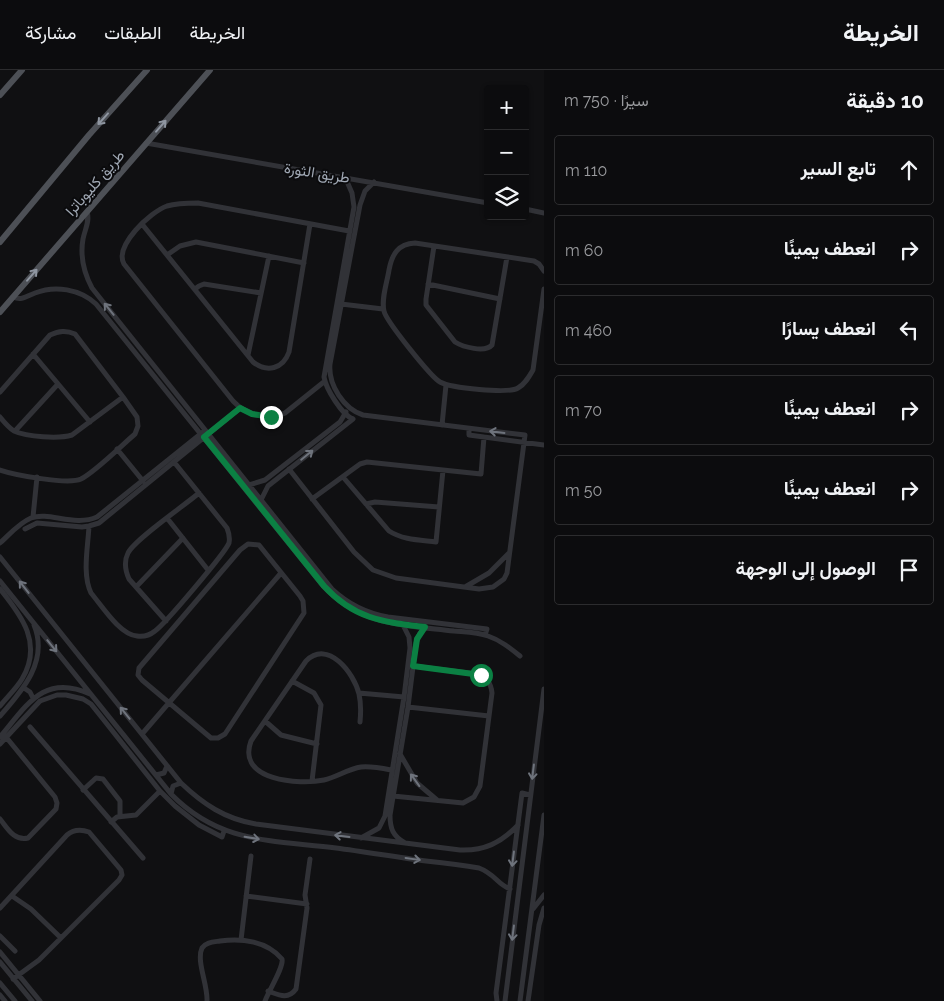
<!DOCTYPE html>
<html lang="ar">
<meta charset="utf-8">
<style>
body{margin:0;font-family:Raleway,Vazirmatn,sans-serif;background:#1a1a1c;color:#f1f3f6;direction:rtl}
.controls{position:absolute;right:15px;top:15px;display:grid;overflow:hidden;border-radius:5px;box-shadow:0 1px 4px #0004}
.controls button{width:45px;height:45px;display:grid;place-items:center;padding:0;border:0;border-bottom:1px solid #2c2c2e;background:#0c0c0e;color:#f1f3f6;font:25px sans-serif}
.stop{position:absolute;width:15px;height:15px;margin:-11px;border:4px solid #0b8043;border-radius:50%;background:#fff}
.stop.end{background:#0b8043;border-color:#fff;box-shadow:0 1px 5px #0008}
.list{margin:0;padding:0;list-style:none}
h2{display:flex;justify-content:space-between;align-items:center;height:65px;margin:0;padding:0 20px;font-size:21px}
h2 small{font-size:16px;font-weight:400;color:#9a9b9e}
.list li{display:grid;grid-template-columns:32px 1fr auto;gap:15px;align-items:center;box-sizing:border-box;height:70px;margin:0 10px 10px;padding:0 10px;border:1px solid #2c2c2e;border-radius:5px}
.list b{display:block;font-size:19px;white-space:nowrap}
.list em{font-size:16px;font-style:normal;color:#9a9b9e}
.icon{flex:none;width:28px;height:28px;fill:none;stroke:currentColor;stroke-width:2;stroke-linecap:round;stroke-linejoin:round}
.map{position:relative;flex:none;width:544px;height:931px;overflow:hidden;direction:ltr}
header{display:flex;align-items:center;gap:30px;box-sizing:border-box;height:70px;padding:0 25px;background:#0c0c0e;border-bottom:1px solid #2c2c2e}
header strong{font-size:24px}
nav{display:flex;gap:28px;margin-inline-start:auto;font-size:18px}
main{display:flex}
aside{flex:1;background:#0c0c0e}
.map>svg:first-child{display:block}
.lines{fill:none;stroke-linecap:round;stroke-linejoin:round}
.minor{stroke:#313237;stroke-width:5}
.major{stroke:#4d5056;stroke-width:6}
.oneway{stroke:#8f96a1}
.oneway2{stroke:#6e737c}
.route{stroke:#0b8043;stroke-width:6}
.labels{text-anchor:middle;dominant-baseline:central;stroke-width:4;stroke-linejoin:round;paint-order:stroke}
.street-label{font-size:15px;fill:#a0a8b4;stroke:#0b0b0d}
</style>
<header>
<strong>الخريطة</strong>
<nav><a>الخريطة</a><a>الطبقات</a><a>مشاركة</a></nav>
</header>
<main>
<aside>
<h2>10 دقيقة<small>سيرًا · 750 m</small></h2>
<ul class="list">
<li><svg class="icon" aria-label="ahead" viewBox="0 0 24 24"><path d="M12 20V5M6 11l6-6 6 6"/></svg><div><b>تابع السير</b></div><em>110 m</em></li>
<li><svg class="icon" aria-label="right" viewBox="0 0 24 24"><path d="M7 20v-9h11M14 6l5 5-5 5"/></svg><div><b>انعطف يمينًا</b></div><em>60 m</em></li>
<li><svg class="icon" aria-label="left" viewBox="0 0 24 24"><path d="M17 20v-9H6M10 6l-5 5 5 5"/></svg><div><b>انعطف يسارًا</b></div><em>460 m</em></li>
<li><svg class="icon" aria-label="right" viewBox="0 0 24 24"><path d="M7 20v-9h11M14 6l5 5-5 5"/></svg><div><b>انعطف يمينًا</b></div><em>70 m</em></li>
<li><svg class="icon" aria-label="right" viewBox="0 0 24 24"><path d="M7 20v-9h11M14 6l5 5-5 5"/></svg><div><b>انعطف يمينًا</b></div><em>50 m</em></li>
<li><svg class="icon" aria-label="arrive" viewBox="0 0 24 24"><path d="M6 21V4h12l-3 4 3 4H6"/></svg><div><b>الوصول إلى الوجهة</b></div></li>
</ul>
</aside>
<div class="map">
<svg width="544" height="931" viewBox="0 0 544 931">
<rect width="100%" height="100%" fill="#101012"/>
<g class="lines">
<!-- minor -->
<path class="minor" d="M146 73 488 133
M345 107 352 123 354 137 324 307C326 319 342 345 353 349
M525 139 544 143
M87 142C90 151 85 159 83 169 80 186 84 203 92 218L332 519C348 534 366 543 388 547L487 559 485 565
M142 154 253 292C267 303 283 299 289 282L310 154
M434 176 426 229V235L455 272C463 277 485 283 492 275L507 187
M167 185 180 176 196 172 304 193
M544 201 539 194 534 191 415 173C398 174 392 184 389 200 387 213 381 229 384 241 386 251 431 307 440 312 451 318 508 324 518 318 525 314 529 307 533 300L544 219
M428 214 500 229
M195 219 199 216 204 214 261 223
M13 227C22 231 27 226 35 223 55 215 80 219 96 234L323 516C361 556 403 555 454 561 465 562 477 562 488 566 500 570 510 578 520 586
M341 234 383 239
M33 284 90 352
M248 285 269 186
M325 311 285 343C268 351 246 345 233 331L124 194C114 176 150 142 167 136 177 133 187 133 198 133L349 161
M0 322 50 265C59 261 66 260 75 264L123 327 137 347 138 356 135 364C122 375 95 402 81 409 68 415 15 405 0 400
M0 347C4 352 8 357 14 361 27 367 59 369 72 365L123 327
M442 355 446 315
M469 359V365L544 375
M15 361 58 314
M117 379 143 411
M289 399 354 482 373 500 396 508 479 519 493 517 504 509 507 503 525 365 363 345C344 339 328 315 330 294L360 135 365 121 374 112
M343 407 389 461C403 470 420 470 436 472L443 400
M249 415 265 410 340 352 346 342
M312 429 360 394 367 392 481 404 484 367
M261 430 268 416 353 349
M366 434 375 432 439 437
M33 447 37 407
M167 448 208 500
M89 456C88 477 82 504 91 523 102 536 120 565 137 566 143 567 150 565 155 561 165 554 225 483 229 473 230 468 229 463 227 458L174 392
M25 459 37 453 82 457 89 456 99 453 240 338
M0 473C9 465 19 453 31 448 49 441 74 457 97 447L203 362
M248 474 259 475 300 526 303 531 304 543 225 664 218 668H211L142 610 138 605 139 598 240 480Z
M0 487 181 713C203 734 225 749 256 754L460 780C484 781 501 773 518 755
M0 511 171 724C220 774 272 770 336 778 366 782 396 787 426 791 444 793 461 795 479 798 495 804 497 814 510 819
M136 517 183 468
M465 517 489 503 509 483
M0 519C22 546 43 574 22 609 16 619 7 627 0 636
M166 551 129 509C125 500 124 491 128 483 134 470 185 435 199 423
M292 611 314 623 321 635 312 711
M24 618 30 622 33 628
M359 623 404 627
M408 637 489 646
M0 646C22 621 49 591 34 555
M265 651 281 665 317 674
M360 652C361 642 361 633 359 624 354 603 328 569 306 591L251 671C236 711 300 715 324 710 337 707 348 699 361 697 371 696 381 698 391 700
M30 657 143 788
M142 664 281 503
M0 667C27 635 44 603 90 624
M0 674 40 631 57 625H66L83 629 91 634 103 649 160 721 175 736 199 755 222 767 224 761
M400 684 417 713 437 730
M156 705 164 703 167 696
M83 720 96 708 103 709 120 731V746
M171 724 173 716 181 713
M393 726 463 733 474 727 480 716 492 623C491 613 487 607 477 604L413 596
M0 749C8 759 14 771 28 768L56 739 57 733 55 727 6 667
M111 752 117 747 136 745 160 721
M361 768 379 758 385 746 404 627 410 578 409 567 403 555
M405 773C393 766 390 759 390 745L408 637 416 573 420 563 425 557
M12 826 31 839 61 868
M246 826 307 834
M0 838 67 765C74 759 81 759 89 762L121 800 122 805 119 810 39 890 13 909
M533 839 544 825
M0 866 15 881
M241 870 251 786
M0 882 40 931
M0 892 32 931
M0 913 15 931
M268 921C279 925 288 930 296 919L307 838 305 825 310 789
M0 925 5 931
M207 931C208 915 196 891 202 878 206 872 213 872 220 871 242 868 267 871 282 889 284 897 269 920 265 931
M497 931 496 923 522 723 530 725
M505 931 544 619
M520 931 544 745
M528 931 539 855 544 838"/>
<!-- major -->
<path class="major" d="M0 25 22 0
M0 172 89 65 147 0
M0 242 210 0"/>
</g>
<!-- one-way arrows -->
<defs><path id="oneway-shaft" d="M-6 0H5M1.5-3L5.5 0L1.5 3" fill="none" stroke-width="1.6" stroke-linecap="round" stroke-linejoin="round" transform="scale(1.25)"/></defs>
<g class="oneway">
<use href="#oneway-shaft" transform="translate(103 49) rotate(132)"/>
<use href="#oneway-shaft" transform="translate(161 56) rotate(-49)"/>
<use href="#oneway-shaft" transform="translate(32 205) rotate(-49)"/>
</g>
<g class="oneway2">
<use href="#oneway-shaft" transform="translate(109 239) rotate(-129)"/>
<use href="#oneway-shaft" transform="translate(497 362) rotate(-173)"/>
<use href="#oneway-shaft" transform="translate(307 385) rotate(-39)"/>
<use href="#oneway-shaft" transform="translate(24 517) rotate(-128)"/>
<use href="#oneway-shaft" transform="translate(52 576) rotate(51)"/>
<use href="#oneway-shaft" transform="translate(125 643) rotate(-129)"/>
<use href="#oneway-shaft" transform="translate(533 702) rotate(97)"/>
<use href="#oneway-shaft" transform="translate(415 710) rotate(-126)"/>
<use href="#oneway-shaft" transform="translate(342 766) rotate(-173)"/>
<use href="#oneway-shaft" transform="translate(252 768) rotate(9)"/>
<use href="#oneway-shaft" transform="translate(413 789) rotate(8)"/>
<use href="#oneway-shaft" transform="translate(513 789) rotate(97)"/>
<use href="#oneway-shaft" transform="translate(513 863) rotate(97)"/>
</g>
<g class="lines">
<!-- route -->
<path class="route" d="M271 347 252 344 240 338 204 367 324 516C354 549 383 552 425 557L417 569 413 596 481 605"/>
</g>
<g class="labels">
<!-- street labels -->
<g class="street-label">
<text transform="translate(317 103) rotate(9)">طريق الثورة</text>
<text transform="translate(95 113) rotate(-49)">طريق كليوباترا</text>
</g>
</g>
</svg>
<div class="controls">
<button>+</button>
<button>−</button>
<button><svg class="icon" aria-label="layers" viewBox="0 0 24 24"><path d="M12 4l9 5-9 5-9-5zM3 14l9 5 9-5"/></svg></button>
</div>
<div class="stop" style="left:481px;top:605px"></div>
<div class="stop end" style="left:271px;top:347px"></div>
</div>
</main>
